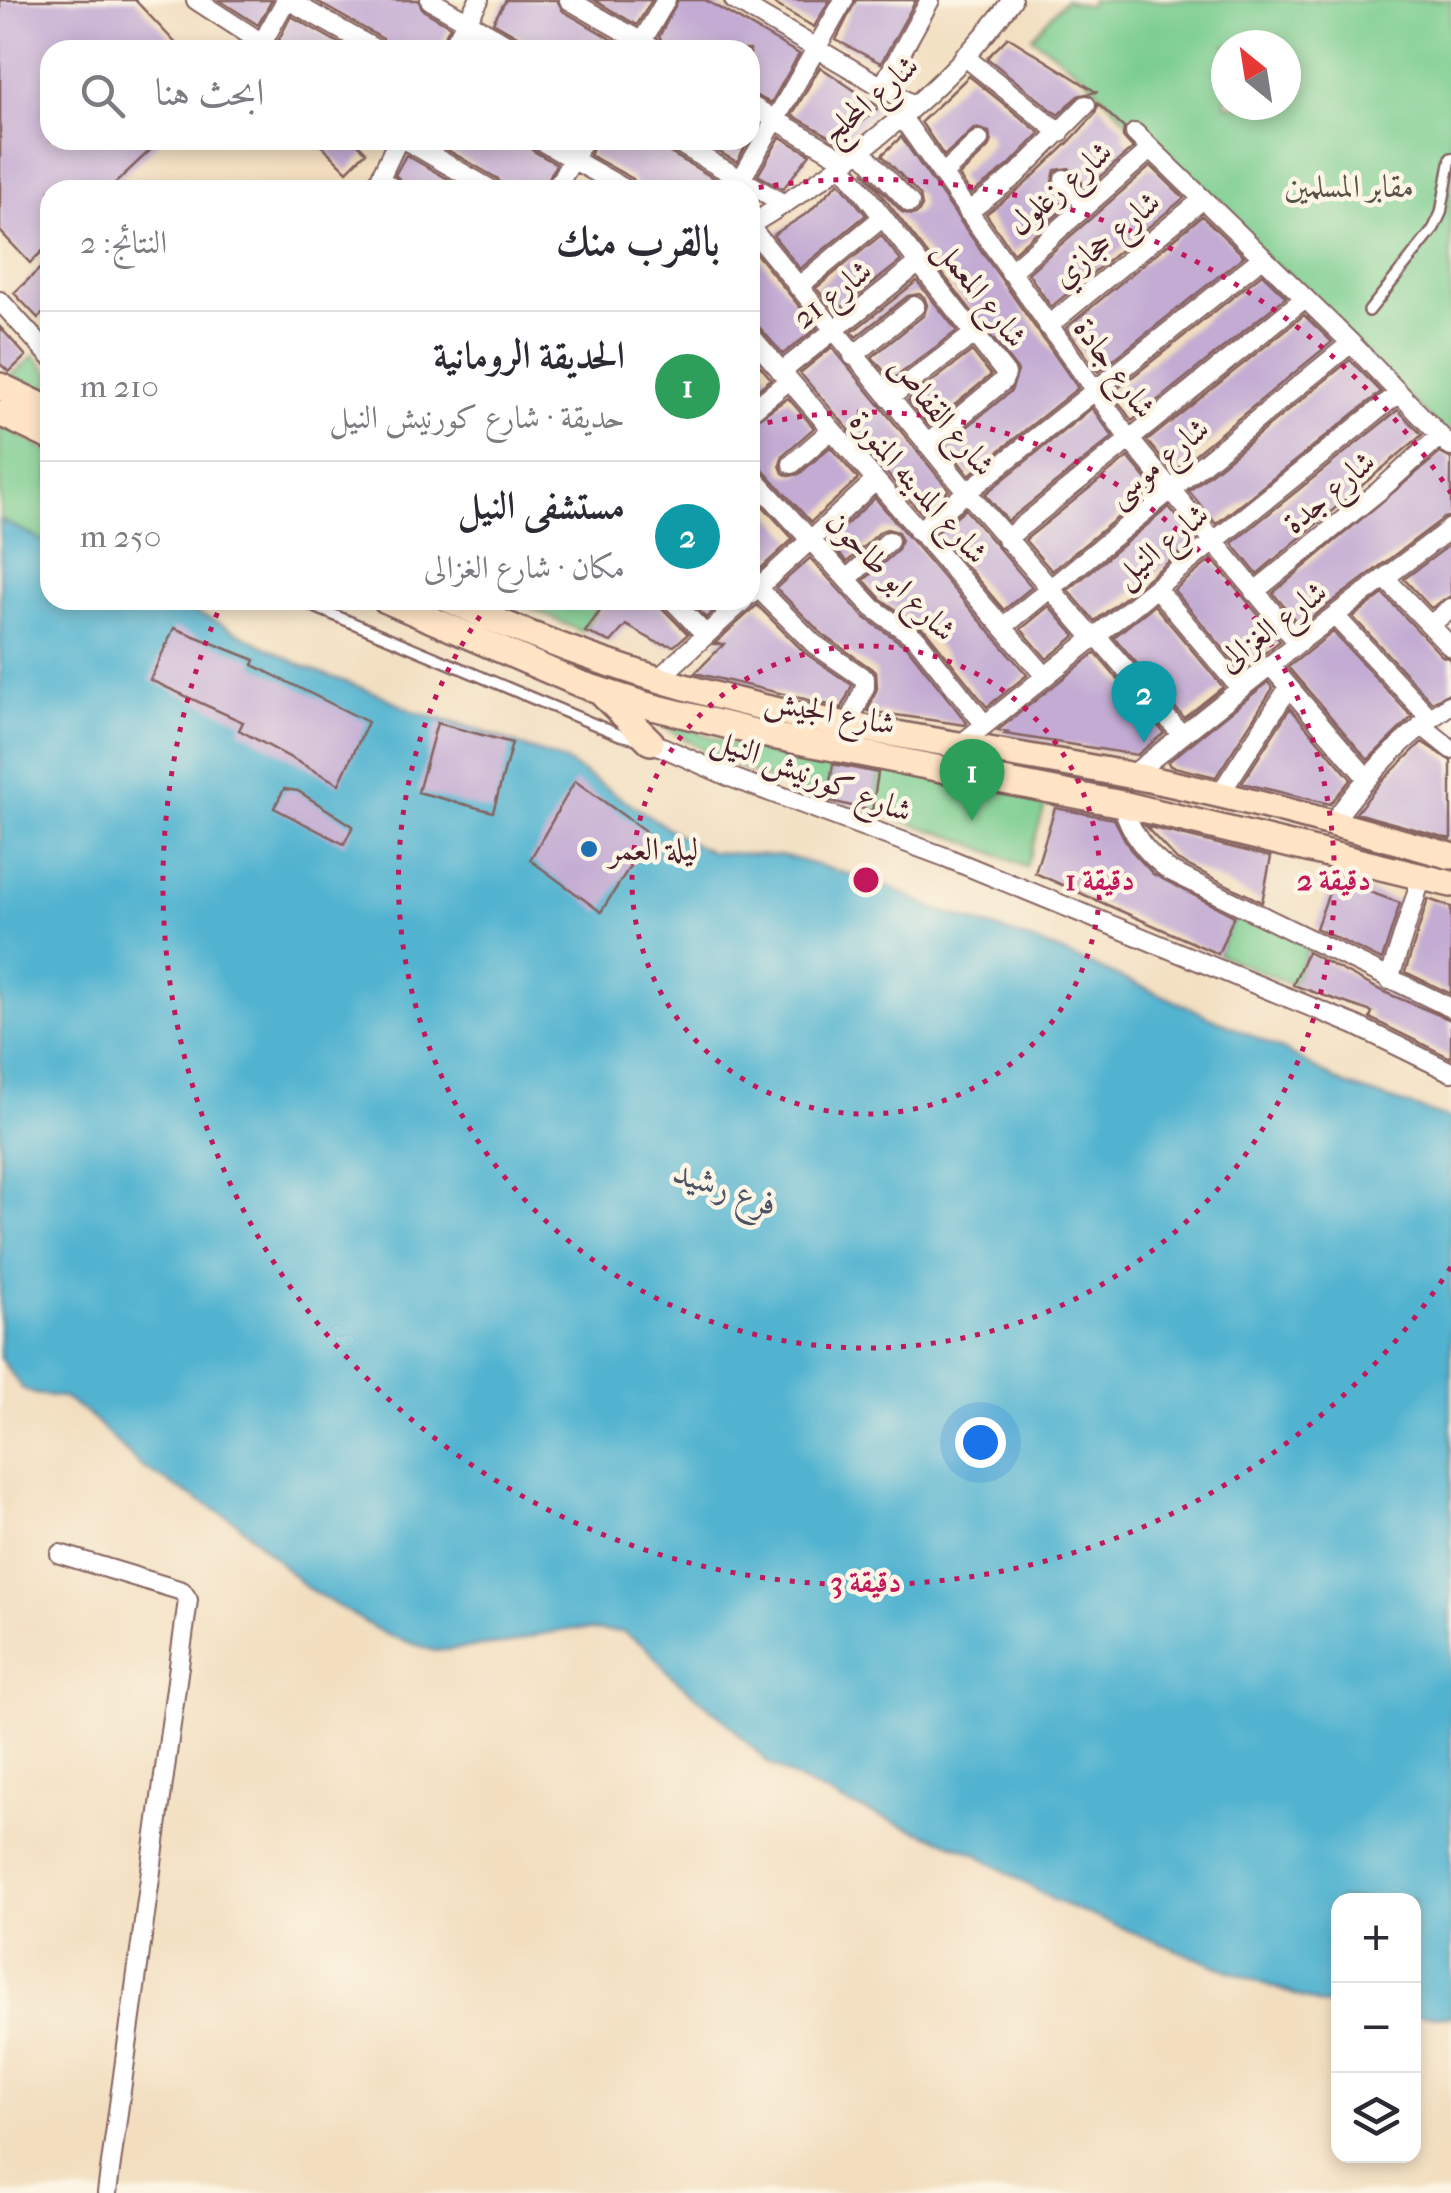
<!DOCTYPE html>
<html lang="ar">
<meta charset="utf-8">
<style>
body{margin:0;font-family:"IM FELL French Canon",Amiri,serif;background:#f7f7f7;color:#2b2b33;direction:rtl}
.controls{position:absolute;right:30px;bottom:30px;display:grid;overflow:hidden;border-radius:20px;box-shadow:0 5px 15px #0003}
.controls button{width:90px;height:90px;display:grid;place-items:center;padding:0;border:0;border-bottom:2px solid #e1e1e2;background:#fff;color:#2b2b33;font:50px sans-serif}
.compass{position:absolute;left:1211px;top:30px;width:90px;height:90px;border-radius:50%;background:#fff;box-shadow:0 5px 15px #0003;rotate:330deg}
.you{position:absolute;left:980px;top:1442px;width:35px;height:35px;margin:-25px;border:8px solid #fff;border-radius:50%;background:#1a73e8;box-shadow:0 0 0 15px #1a73e833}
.badge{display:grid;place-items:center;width:65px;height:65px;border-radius:50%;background:#111827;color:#fff;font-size:32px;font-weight:700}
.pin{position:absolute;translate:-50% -82px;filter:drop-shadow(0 2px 5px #0008)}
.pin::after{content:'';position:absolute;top:52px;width:35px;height:30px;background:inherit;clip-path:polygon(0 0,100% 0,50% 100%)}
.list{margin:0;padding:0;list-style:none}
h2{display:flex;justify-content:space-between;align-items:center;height:130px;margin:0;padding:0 40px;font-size:42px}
h2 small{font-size:32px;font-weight:400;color:#7c7c81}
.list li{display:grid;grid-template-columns:65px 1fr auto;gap:30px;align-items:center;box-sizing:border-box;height:150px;padding:0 40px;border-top:2px solid #e1e1e2}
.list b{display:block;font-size:38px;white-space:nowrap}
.list p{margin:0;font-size:32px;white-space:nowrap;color:#7c7c81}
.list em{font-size:32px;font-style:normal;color:#7c7c81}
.icon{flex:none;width:55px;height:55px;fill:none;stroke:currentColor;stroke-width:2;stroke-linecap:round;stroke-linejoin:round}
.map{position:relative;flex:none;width:1451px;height:2193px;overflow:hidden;direction:ltr}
.search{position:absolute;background:#fff;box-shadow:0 5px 15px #0003;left:40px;top:40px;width:720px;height:110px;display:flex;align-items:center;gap:25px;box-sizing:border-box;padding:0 35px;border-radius:30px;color:#7c7c81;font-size:38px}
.panel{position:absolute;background:#fff;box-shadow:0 5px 15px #0003;left:40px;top:180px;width:720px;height:430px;border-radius:30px;direction:rtl}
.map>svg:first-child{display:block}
.green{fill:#7acd90;stroke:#62765e;stroke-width:2.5;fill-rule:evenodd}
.water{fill:#51b3d0;stroke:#4e697e;stroke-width:2.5}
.building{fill:#c3abd3}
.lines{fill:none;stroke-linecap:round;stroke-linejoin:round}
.service-casing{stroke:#85625f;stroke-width:14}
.minor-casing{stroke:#85625f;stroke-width:22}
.secondary-casing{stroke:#85625f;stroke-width:30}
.service{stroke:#fff;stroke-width:9}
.minor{stroke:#fff;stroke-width:18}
.secondary{stroke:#ffe4c6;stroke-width:25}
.ring{fill:none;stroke:#c2185b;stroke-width:5;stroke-dasharray:5 10}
.poi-dot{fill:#1f6fb2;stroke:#fcf5e5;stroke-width:4}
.labels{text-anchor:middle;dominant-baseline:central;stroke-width:9;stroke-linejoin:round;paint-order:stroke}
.street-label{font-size:32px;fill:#4a1f2b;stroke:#fcf5e5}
.park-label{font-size:32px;fill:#585349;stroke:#fcf5e5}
.poi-label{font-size:32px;fill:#4a1f2b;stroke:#fcf5e5;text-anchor:start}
.water-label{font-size:35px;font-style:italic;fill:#4c5365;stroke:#fcf5e5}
.centre{fill:#c2185b;stroke:#fcf5e5;stroke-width:5}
.ring-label{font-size:30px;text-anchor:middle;font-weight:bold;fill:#c2185b;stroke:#fcf5e5;stroke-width:9;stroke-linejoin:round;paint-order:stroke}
</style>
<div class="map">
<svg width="1451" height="2193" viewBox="0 0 1451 2193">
<rect width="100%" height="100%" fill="#fcf5e5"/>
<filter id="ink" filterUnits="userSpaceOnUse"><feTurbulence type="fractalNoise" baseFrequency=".01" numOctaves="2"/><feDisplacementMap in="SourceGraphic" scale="20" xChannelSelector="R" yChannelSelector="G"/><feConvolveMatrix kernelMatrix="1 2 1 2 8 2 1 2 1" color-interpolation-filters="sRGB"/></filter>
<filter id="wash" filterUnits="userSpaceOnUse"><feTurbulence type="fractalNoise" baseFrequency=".0048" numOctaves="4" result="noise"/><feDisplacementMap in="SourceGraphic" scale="40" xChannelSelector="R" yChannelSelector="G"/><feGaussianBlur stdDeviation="2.25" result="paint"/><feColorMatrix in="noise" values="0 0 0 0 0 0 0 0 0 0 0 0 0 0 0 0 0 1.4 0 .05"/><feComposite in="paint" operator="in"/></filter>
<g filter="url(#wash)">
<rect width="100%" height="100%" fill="#f2debf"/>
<!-- green -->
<path class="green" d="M1065 0 1089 6 1091 0H1451V438L1154 149 1081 73 1032 37ZM1226 45H1286V105H1226Z
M34 356 50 373 49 386 43 388 9 378Z
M0 425 50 453V544L0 520Z
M514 600H603L582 632Z
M638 712 747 749 833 762 827 804 722 760Z
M879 769 1047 799 1026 867 963 840 872 811Z
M1237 910 1311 940 1293 985 1218 954Z"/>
<!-- water -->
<path class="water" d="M0 520 50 544V600L168 602 211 619 305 667 381 695 414 712 478 730 566 762 680 836 711 852 785 856 886 885 935 909 1039 943 1164 996 1281 1049 1345 1085 1451 1119V2017L1414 2015V1900H1338V2006L1320 2004 1224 1969 1053 1900 975 1853 850 1805 800 1781 768 1763 723 1718 673 1677 645 1646 623 1632 575 1629 540 1634 511 1643 435 1651 385 1634 304 1586 238 1523 142 1467 85 1412 62 1397 34 1394 22 1388 0 1358Z"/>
<g id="blocks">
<!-- building -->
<path class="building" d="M0 0H135L182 50H50V140H161L108 190H50V244L30 263 0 231Z
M219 0H272L258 25Z
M314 0H418L423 10 450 26 438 50H389L383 39Z
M506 0H557L563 11 625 47V50H529L524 40 493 22Z
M594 0H652L637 25Z
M678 0H705L799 54 771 103 750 93V50H668L659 37Z
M768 0H830L814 27Z
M856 0H916L881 63 836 40Z
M291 16 351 50H285L279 39Z
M1008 37 1096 92 1078 96 1058 115 987 58Z
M820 67 879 107 840 142 792 115Z
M969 76 1040 133 1008 166 971 194 959 176 988 148 991 143 989 132 975 128 944 156 921 122Z
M1098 104 1124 128 1123 137 1133 148 1087 188 1069 168 1055 170 1052 182 1069 204 1013 253 986 214 1024 185 1069 142 1095 114Z
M780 137 810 154 783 189 758 175Z
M901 137 1078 388 969 475 945 445 1011 391 1018 371 863 171 902 212 912 215 918 213 922 206 920 195 882 155Z
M316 140H354L366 152 347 171Z
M430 140H527L532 150 556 164 543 190H504L498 179Z
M596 140H661L667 151 724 184 723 190H639L633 179 590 155Z
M698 140H749L737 162Z
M406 155 467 190H412L395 175Z
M1151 166 1184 198 1051 307 1028 273Z
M839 182 866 215 800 269 773 235 809 212Z
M1202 216 1244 256 1098 372 1066 328Z
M881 235 901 261 836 312 816 288Z
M753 250 817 328 783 354 759 327 750 323V252Z
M50 259V307L38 318 14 293Z
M1262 274 1286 297 1132 421 1112 393Z
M917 281 957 331 892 380 872 357 924 315 927 305 924 297 919 294 908 296 856 337 852 332Z
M1304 315 1332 342 1173 472 1147 441Z
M0 327 26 356 9 372 0 364Z
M832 347 949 490 921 513 800 373Z
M972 351 991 375 929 426 908 400Z
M750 354 771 379 750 396Z
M1350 360 1381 392 1216 524 1189 491Z
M788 398 814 428 783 455 780 465 783 473 789 476 799 474 830 447 858 479 811 522 759 466 750 462V424Z
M1092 408 1113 437 1008 521 985 494Z
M1398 410 1422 435 1257 574 1232 543Z
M1440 453 1451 459V516L1444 518 1300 626 1273 593Z
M1128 457 1154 488 1052 571 1025 540Z
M750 492 793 539 758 571 750 568Z
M875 498 1027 675 987 707 926 631 881 599 864 580 898 550 901 539 898 532 887 529 881 531 847 562 828 541Z
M1169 507 1196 540 1095 621 1068 590Z
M965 509 1032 587 1004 610 937 532Z
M1451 544V596L1431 608 1404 579Z
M810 558 864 617 908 648 967 723 965 725 868 711 877 688 876 672 822 634 776 588Z
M1212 559 1280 641 1242 671 1174 590Z
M1383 594 1442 656 1451 659V692L1432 702 1353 617Z
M608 600H660L663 609 688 634 674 646 656 642 626 625 611 642 585 632Z
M689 600H726L706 618Z
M757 605 805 653 852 685 842 708 695 673 724 644H714Z
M1154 605 1223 687 1184 718 1114 637Z
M1049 606 1075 636 1047 659 1021 629Z
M174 628 255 660 253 665 368 722 339 784 239 730 243 722 150 680Z
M1333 632 1412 717 1368 760 1288 667Z
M1095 653 1164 733 1137 755 1005 734 1008 732 998 730Z
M1268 682 1273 688 1216 777 1170 766 1168 762Z
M1290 708 1351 779 1330 804 1242 783Z
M437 723 512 743 493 812 418 792Z
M1422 742 1451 761V839L1356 813 1381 782Z
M833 764 878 773 872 811 827 800Z
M575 781 644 830 648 838 601 912 530 860Z
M284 789 298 791 353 826 344 844 274 808Z
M1055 808 1114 819 1130 849 1153 874 1234 916 1218 954 1035 873Z
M1145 826 1271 857 1262 902 1177 860Z
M1334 879 1400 903 1382 960 1316 928Z
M1428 899 1451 907V994L1405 972Z
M1307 952 1384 992 1451 1020V1058L1370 1018 1372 1012 1293 985Z"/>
</g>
</g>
<g filter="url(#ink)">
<use href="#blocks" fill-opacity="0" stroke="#85625f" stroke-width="2.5"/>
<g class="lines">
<defs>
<path id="service" d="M1369 311 1433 230 1441 213 1451 158
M298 600 620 735 638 739"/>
<path id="minor" d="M196 0 273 50
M288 0 377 50
M430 0 517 50
M569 0 656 50
M734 0 913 105
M262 43 286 0
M450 50 479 0
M637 50 666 0
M964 56 1060 133
M882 87 930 0
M750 105 847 161
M901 116 1130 440 1298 643
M1135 133 1351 343 1451 447
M405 140 492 190
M539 140 627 190
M673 140 784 204
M860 150 910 203
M842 165 1006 374 1003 381 927 444
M942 175 979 140
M1064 179 1086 206
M396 190 385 183 381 176 398 140
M555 190 584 140
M735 190 844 0
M968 212 1016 175 1086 105
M750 225C845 168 946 91 1012 0
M750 227 967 492 1093 638
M1010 272 1150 150
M798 287 883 217
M0 301 50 356
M1048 326 1203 199
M750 335 1045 676
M853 356 915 306
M781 372 919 263
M889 398 975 333
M750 412 788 381
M792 464 830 431
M750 474 873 608 917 639 985 725
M918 531 1263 257
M1006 539 1305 298
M1385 578 1451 647
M847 579 889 541
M750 580 814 644 865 679V687L849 724
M1156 588 1240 688
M1254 592 1380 490 1440 436
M750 595 874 482
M672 600 706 635
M1335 616 1430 718
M1430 625 1451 608
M1003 627 1351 343
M1096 635 1182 735
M1270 665 1366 777
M658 679 744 600
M1421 725 1451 749
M651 742 730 777 945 857 1355 1025 1451 1072
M961 744 1399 393
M1132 775 1298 643 1451 528
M1220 794 1289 687
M1122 804C1131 833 1145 853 1170 871L1451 1008
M1332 823C1367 776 1402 737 1451 704
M1389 980 1422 876
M60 1554 182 1591 188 1600 107 2193"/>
<path id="secondary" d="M0 386 50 410
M0 413 50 437
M386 600 580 684 645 705 762 734 1122 804 1451 884
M450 600C554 648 667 686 779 711 894 737 1012 752 1129 775 1237 796 1344 826 1451 856
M605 697 651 742"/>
</defs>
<!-- service casing -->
<use href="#service" class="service-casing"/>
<!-- minor casing -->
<use href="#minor" class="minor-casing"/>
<!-- secondary casing -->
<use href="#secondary" class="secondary-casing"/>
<!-- service -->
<use href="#service" class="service"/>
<!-- minor -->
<use href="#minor" class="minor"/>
<!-- secondary -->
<use href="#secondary" class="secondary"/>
</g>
</g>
<!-- distance rings -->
<g class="ring">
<circle cx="866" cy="880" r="234"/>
<path d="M753 426A468 468 0 1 1 490 602"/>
<path d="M1451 1267A701 701 0 0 1 223 600M744 190A701 701 0 0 1 1451 493"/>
</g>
<!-- markers -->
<circle class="poi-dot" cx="589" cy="849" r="10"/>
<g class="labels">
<!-- street labels -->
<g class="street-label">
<text transform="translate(870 99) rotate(-41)">شارع المحلج</text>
<text transform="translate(1060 188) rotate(-41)">شارع زغلول</text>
<text transform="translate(1106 239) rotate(-40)">شارع حجازي</text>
<text transform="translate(981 293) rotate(52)">شارع المعمل</text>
<text transform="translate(832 294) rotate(-38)">شارع 21</text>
<text transform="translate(1115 368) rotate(54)">شارع جادة</text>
<text transform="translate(942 416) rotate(50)">شارع القفاص</text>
<text transform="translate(1158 462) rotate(-39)">شارع موسى</text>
<text transform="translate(919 487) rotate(49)">شارع المدينه المنورة</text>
<text transform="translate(1329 492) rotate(-40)">شارع جدة</text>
<text transform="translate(1161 545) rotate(-39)">شارع النيل</text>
<text transform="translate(891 576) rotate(45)">شارع ابو طاحون</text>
<text transform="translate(1272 626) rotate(-37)">شارع الغزالى</text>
<text transform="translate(830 712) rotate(11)">شارع الجيش</text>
<text transform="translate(812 775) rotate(21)">شارع كورنيش النيل</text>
</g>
<!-- park labels -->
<g class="park-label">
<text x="1349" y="186">مقابر المسلمين</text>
</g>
<!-- poi labels -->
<g class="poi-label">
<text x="609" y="849">ليلة العمر</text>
</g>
<!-- water labels -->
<g class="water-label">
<text transform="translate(726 1188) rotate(19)">فرع رشيد</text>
</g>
</g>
<circle cx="866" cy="880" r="15" class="centre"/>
<g class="ring-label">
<text x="1100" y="890">1 دقيقة</text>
<text x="1334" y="890">2 دقيقة</text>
<text x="866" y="1592">3 دقيقة</text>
</g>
</svg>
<div class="controls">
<button>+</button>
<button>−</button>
<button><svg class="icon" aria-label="layers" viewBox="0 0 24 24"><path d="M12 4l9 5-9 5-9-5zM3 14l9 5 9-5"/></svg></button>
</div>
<svg class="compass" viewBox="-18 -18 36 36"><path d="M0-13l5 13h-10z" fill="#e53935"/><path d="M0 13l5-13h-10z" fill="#7c7c81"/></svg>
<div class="you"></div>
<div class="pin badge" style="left:972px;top:821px;background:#2e9e5b">1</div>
<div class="pin badge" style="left:1144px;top:743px;background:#0f9aa8">2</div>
<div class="search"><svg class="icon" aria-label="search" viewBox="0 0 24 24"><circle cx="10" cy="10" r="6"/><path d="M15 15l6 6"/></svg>ابحث هنا</div>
<section class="panel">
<h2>بالقرب منك<small>النتائج: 2</small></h2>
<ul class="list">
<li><span class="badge" style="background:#2e9e5b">1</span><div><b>الحديقة الرومانية</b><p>حديقة · شارع كورنيش النيل</p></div><em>210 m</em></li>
<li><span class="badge" style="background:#0f9aa8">2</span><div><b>مستشفى النيل</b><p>مكان · شارع الغزالى</p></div><em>250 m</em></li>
</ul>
</section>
</div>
